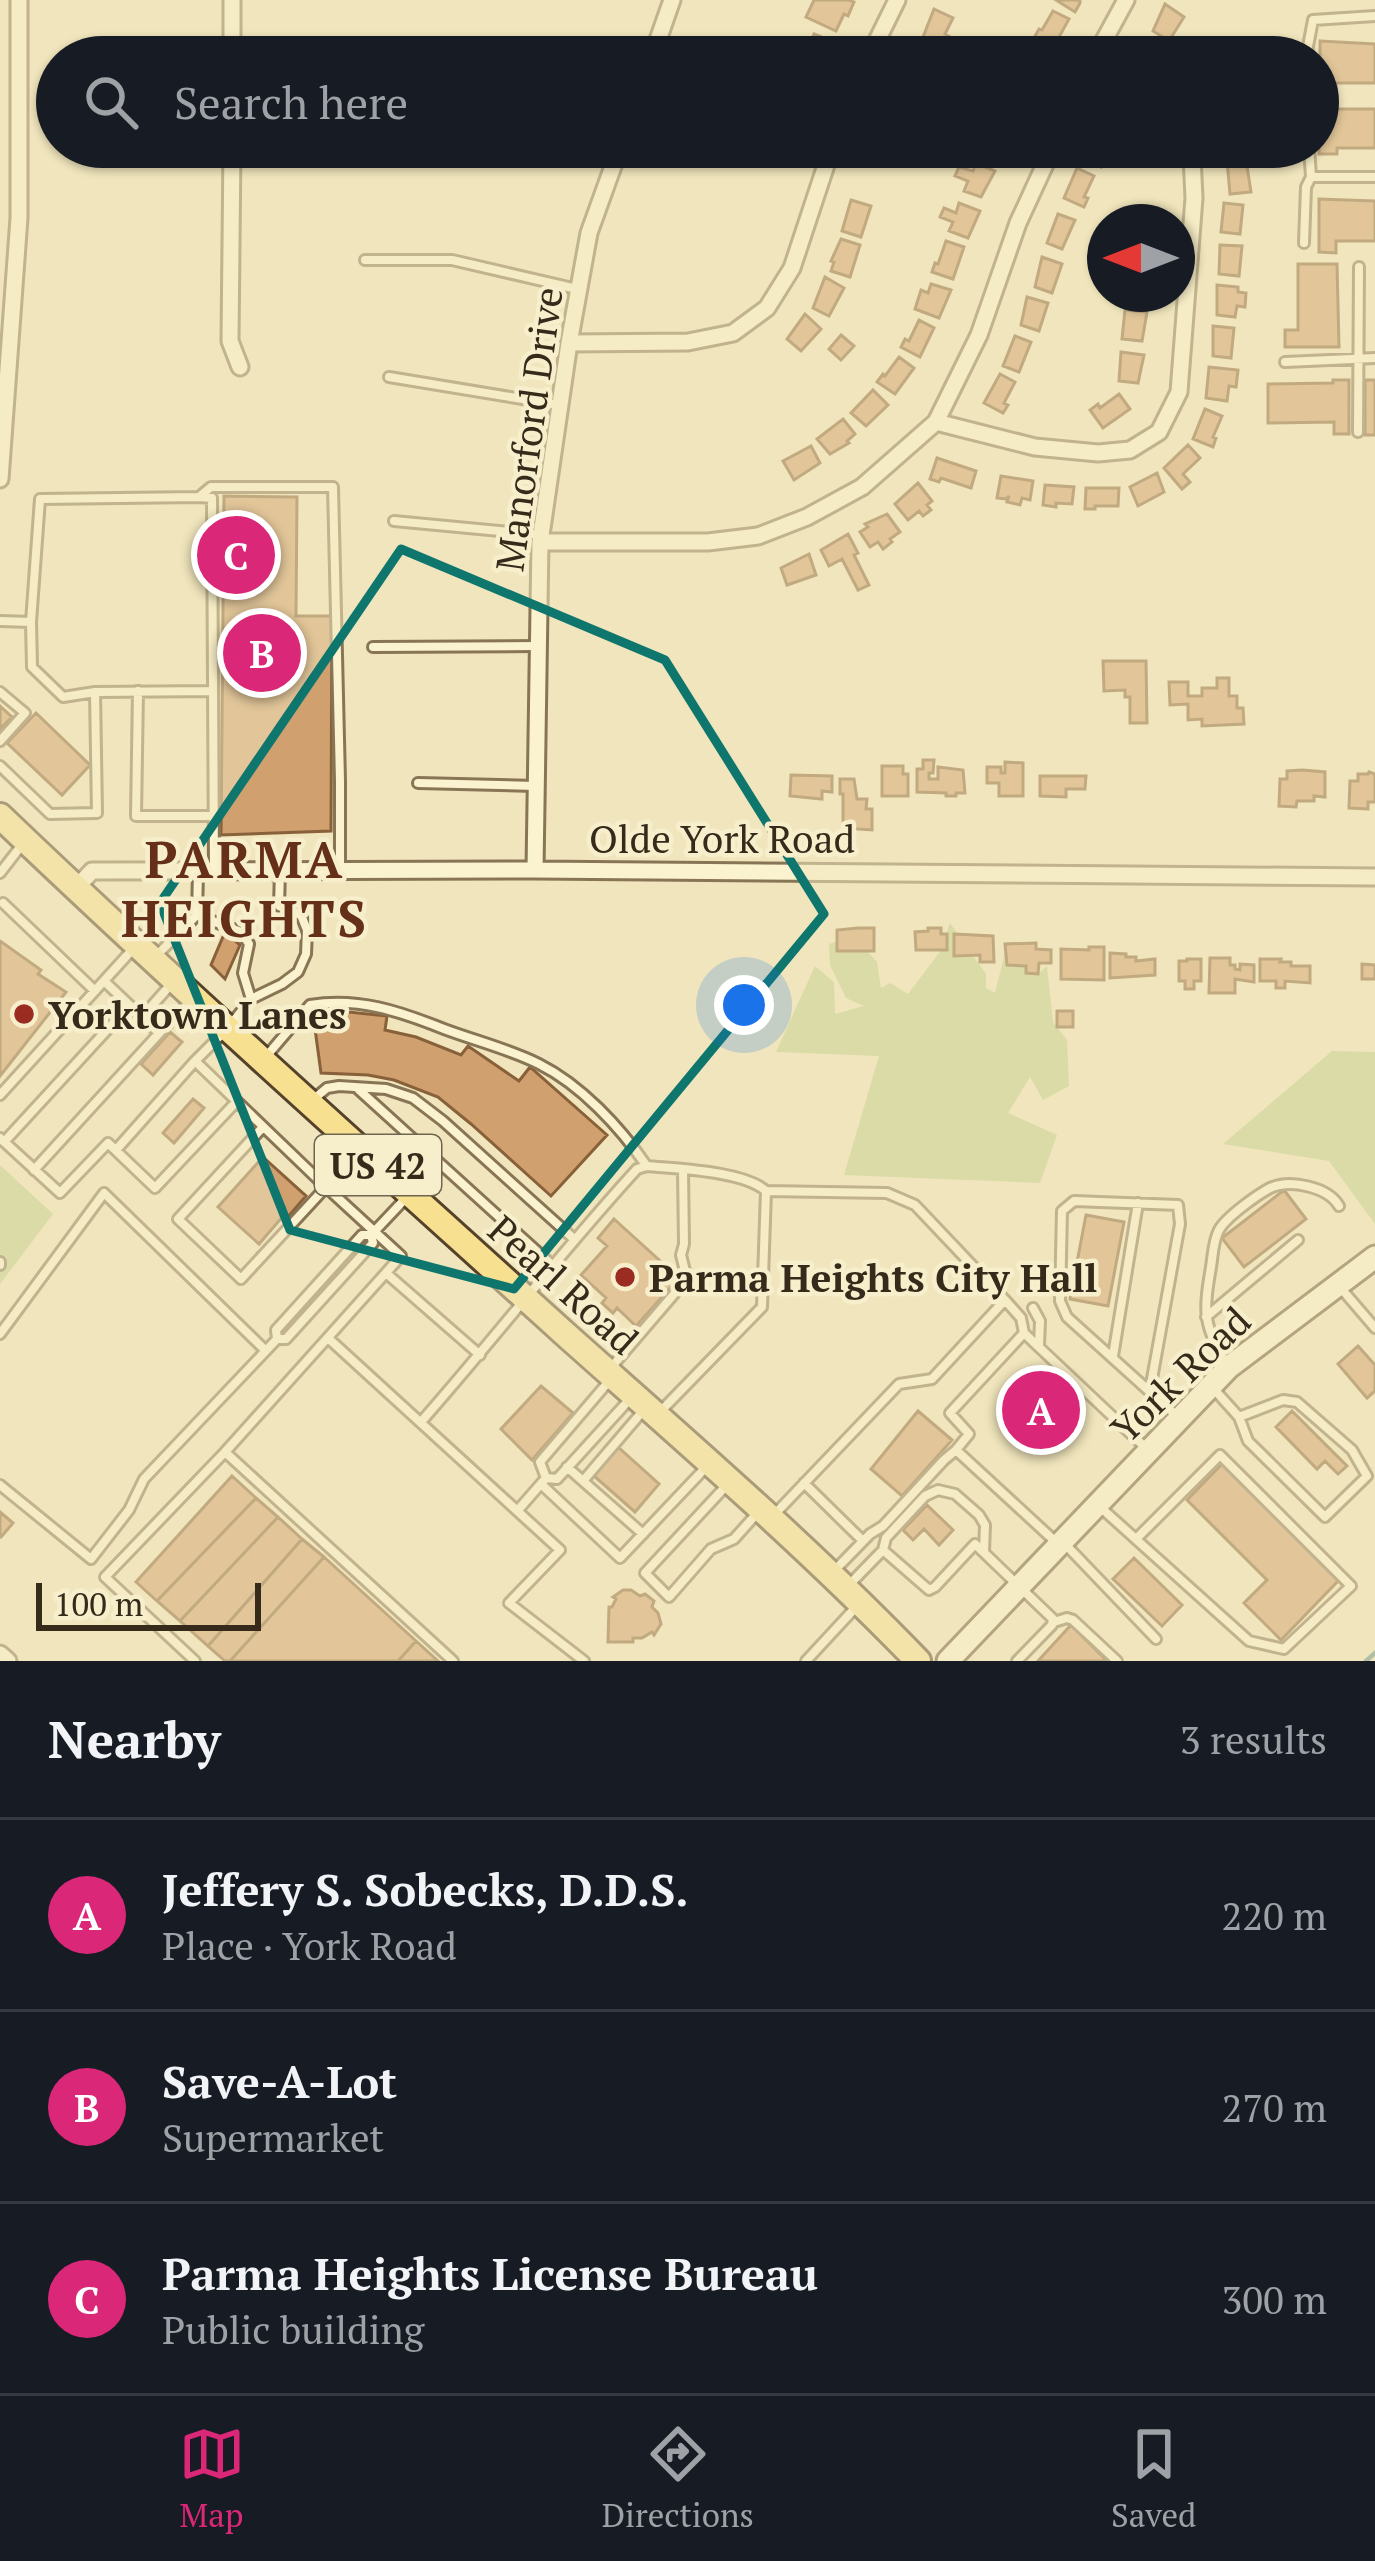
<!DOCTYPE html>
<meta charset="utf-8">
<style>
body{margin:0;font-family:"PT Serif",serif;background:#20242c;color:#f1f3f6}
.compass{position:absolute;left:1087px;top:204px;width:108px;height:108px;border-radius:50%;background:#171b24;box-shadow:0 3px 9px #0004;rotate:270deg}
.scale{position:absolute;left:36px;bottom:30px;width:225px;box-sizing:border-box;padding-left:12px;border:6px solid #362a1a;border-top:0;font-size:33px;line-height:42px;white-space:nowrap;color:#362a1a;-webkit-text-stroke:9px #f7eecc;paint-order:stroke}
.you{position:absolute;left:744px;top:1005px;width:42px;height:42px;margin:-30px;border:9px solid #fff;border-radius:50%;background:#1a73e8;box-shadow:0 0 0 18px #1a73e833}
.badge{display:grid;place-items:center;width:78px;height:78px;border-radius:50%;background:#db2777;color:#fff;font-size:39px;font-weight:700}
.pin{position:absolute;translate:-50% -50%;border:6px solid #fff;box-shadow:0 3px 12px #0006}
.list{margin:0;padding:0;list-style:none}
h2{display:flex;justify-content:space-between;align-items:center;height:156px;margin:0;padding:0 48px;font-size:51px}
h2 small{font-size:39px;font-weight:400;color:#9ea1a6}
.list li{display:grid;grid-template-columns:78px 1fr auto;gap:36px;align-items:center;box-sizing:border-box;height:192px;padding:0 48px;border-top:3px solid #363941}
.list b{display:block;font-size:45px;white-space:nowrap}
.list p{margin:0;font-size:39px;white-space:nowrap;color:#9ea1a6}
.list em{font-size:39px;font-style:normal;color:#9ea1a6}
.icon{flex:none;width:66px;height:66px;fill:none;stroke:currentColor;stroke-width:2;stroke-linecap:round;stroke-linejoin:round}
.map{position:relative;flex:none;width:1375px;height:1661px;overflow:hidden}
.search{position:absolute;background:#171b24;box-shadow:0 3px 9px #0004;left:36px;right:36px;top:36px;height:132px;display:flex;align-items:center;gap:30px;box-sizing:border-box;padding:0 42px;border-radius:66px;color:#9ea1a6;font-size:45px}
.sheet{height:732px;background:#171b24}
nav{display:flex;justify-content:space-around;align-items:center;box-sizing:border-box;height:168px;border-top:3px solid #363941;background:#171b24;font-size:33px;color:#9ea1a6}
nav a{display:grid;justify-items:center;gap:6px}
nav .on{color:#db2777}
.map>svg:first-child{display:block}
.green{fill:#c1ce90}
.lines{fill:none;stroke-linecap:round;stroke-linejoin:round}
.stream{stroke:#678e88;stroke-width:4.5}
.building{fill:#d0a06f;stroke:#886039;stroke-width:3}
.lane-casing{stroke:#887555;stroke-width:14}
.street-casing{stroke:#887555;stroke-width:21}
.secondary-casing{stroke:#6a5538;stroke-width:27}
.primary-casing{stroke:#55422a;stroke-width:30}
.lane{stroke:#fbf2cf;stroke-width:8}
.street{stroke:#fbf2cf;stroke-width:15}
.secondary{stroke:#fbf2cf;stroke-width:21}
.primary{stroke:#f7e090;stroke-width:24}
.marked{fill:none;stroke:#0f766e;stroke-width:9;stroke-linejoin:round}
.poi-dot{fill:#9a2c22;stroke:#f7eecc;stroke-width:4.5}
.labels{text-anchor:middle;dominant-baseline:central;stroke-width:9;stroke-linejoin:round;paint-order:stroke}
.shield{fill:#f7eecc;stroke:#70654f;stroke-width:3}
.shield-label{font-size:36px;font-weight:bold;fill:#362a1a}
.street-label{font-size:39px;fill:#362a1a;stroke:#f7eecc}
.poi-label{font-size:39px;font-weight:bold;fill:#362a1a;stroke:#f7eecc;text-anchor:start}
.district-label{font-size:51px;font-weight:bold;letter-spacing:3px;fill:#652f18;stroke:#f7eecc}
</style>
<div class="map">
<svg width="1375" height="1661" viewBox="0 0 1375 1661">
<rect width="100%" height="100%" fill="#f0e5bc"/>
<!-- green -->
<path class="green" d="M950 923 986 974V988L995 993 1005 953H1008V965L1026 966 1027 973 1038 974 1047 966 1053 1022 1067 1040 1069 1086 1043 1100 1030 1077 1008 1113 1057 1135 1040 1183 844 1175 879 1056 776 1052 815 966 834 982 835 1014 864 1006 846 998 830 965 829 944 854 936 877 962 881 988 890 983 908 994 939 953Z
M1332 1051 1375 1052V1224L1329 1161 1223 1144Z
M0 1165 53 1214 0 1284Z"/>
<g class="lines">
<!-- stream -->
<path class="stream" d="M1366 1661 1375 1653"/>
</g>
<!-- building -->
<path class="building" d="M814 0H849L854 2 848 16 844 14 836 31 806 17Z
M1056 0H1080V3L1075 12Z
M1165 4 1184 17 1169 41 1153 31Z
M934 9 953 18 945 34 954 39 948 50 923 37Z
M1053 11 1069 19 1053 48 1034 38 1039 29 1042 30Z
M814 34 834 42 829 55 804 57Z
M1147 41 1163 50 1159 57H1138Z
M1320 41 1375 44V83H1336V95H1320Z
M915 44 935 54 934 57H912L910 54Z
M1319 100H1336V109H1375V148H1337V154H1319Z
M872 147H893L888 159 870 152Z
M982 147H1000L995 159 980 152Z
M1087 147H1107L1101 167 1082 157Z
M1246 160 1251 192 1230 194 1227 161Z
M976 163 995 171 981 197 964 191 968 181 955 176 959 167 973 171Z
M1077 168 1094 176 1084 197 1088 198 1084 207 1064 198Z
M1319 199 1375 201V241H1336V253L1319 252Z
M851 200 871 206 861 237 842 231Z
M959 203 980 211 968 238 949 231 953 222 940 217 944 208 956 213Z
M1224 203 1243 205 1240 234 1221 232Z
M1058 214 1075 220 1062 249 1047 243Z
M841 239 860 245 850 277 831 271 834 262 831 261Z
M946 241 964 247 953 279 932 272 935 263 938 264Z
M1220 245 1242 246 1239 276 1219 274Z
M1042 257 1062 264 1052 293 1035 287Z
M1298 264H1337L1339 347H1285V330H1298Z
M825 277 844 288 829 316 813 308Z
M931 284 951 290 939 318 915 309 921 290 928 293Z
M1217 285 1238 287V292L1246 293 1245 307 1237 306 1235 317 1217 315Z
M1027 297 1048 303 1039 331 1021 325Z
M1125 310 1147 312 1142 341 1122 339Z
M805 314 821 329 801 351 787 339Z
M919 320 934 328 920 357 901 347 905 339 909 341Z
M1213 326 1234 328 1231 358 1213 356Z
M841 335 854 346 841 360 829 349Z
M1015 336 1031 342 1019 372 1003 366Z
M1121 352 1144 355 1138 383 1119 381Z
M899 357 914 368 895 394 877 382 883 374 885 376Z
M1209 367 1238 370 1236 387 1229 386 1227 401 1206 398Z
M1000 374 1015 382 1004 403 1008 405 1003 413 984 403Z
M1333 380H1349V434H1334V422L1268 423V384L1333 383Z
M1365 380H1375V435H1365Z
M873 390 888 405 866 426 851 413Z
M1119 394 1130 409 1103 428 1090 410 1098 404 1100 408Z
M1205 409 1222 416 1213 437 1216 438 1213 447 1193 439Z
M843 419 855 434 847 441 849 443 830 454 817 439Z
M1188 445 1200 458 1183 474 1190 482 1182 489 1164 468Z
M811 446 820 463 794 480 783 461Z
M937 458 976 471 971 488 941 478 939 482 930 479Z
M1157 473 1164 492 1138 506 1130 487Z
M1001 476 1033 481 1030 500 1022 498 1020 505 1007 502 1009 496 1006 499 997 498Z
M918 483 932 501 927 505 931 510 923 516 919 511 908 520 895 504Z
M1045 485 1074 487 1072 504 1056 503V507L1043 505Z
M1086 488H1119L1118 506H1095V509H1085Z
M224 496 297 497 296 616H332L331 831 221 835Z
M887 514 900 532 890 539 892 542 883 549 878 542 870 547 860 532 868 527 865 524Z
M848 534 858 553 854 555 869 585 858 590 842 559 829 566 821 550Z
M809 554 816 575 787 585 781 568Z
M1103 661H1146L1147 723H1130V697H1125V690L1104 691Z
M1217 678H1229V696H1237V708H1243L1244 724 1202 726V719L1188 720V704L1170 705 1169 682H1188V696H1202V688H1217Z
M0 706 12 717 0 729Z
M36 713 90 765 62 795 7 743Z
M923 760H934L933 773H929V779H938V767L963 770 965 793H956V796H946V793L917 792V769H923Z
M1005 762 1023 763V796H999V783H987V767H1001V773H1005Z
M882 766H903V774H908V796H882Z
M1302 770 1325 772V797L1314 796V801H1297L1296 807 1279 806 1280 779H1287V771Z
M1369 772 1375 774V802H1368V809L1349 808 1350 781H1358V774H1368Z
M791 775 832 776V792L822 791V799L790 796Z
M1040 776H1086L1085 789H1066V797L1040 796Z
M840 779H854L857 799H867L866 809H872V830L843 828V794H840Z
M858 928H874V951H837V930Z
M928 928H941V934H947V950H916L915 932 928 931Z
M225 932 240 945 225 979 211 965Z
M954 934 993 936 994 962H980V955L954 956Z
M0 941 41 970 38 974 66 992 0 1076Z
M1036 943V949L1051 950V963H1039L1038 974 1026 973V966L1007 965 1005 944Z
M1089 947H1104V980L1061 979V949L1089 950Z
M1110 953 1126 954V957H1136V961L1155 959V975L1110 978Z
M1210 958H1230V965H1235V969L1240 970V964L1254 965V982L1235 979V993H1209Z
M1187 959H1201V981H1194V989H1185V981H1179V961H1187Z
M1260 959H1281L1280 962H1291V966H1310V983L1285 981V988H1276V981H1260Z
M1362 964 1375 965V979H1362Z
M339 1011 387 1016 385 1030 416 1037 461 1055 468 1046 519 1081 530 1067 607 1135 551 1196 471 1124 438 1097 394 1080 368 1075 321 1073 313 1014Z
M1057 1011H1073V1027H1057Z
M170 1032 182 1042 153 1075 141 1064Z
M193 1099 204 1108 174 1143 163 1133Z
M263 1157 306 1196 287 1218 284 1215 259 1244 218 1207Z
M1284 1190 1306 1219 1244 1267 1222 1238Z
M1086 1215 1124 1222 1108 1306 1070 1299Z
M614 1219 679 1278 636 1326 617 1308 613 1313 602 1303 606 1298 581 1275 607 1246 598 1238Z
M1358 1346 1375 1365V1391L1367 1398 1338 1364Z
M1030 1370 1082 1418 1052 1450 1000 1403Z
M541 1386 573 1413 532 1460 501 1429Z
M918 1411 952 1440 902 1496 871 1469Z
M1292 1411 1347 1466 1338 1474 1325 1461 1317 1469 1276 1427Z
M618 1447 659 1484 635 1512 593 1475Z
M1222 1464 1339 1580 1281 1640 1244 1603 1267 1580 1187 1500Z
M232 1476 256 1498 157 1601 136 1582Z
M256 1498 278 1517 180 1621 157 1601Z
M927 1505 953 1530 939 1545 924 1529 913 1540 903 1530Z
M0 1512 13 1523 1 1537 0 1536Z
M278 1517 302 1539 208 1646 180 1621Z
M302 1539 324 1557 230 1661H225L208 1646Z
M324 1557 416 1641 398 1661H230Z
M1134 1558 1182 1605 1162 1626 1113 1579Z
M623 1590H631L640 1596 645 1594 654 1601 652 1607 658 1613 661 1624 654 1635 652 1632 642 1638H633V1642H608L609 1607H612L616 1599 613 1597Z
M1071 1625 1107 1661H1038Z
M416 1641 438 1661H398Z"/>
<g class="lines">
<defs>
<path id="lane" d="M1306 57 1313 20 1375 16
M1309 147 1311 177H1375
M1304 243 1306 187 1311 177
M365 260H452L577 289
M1285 362 1375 358
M389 377 559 405
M1358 432 1359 267
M199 497 212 498 214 869
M394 521 541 535
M0 621 31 622 32 667 63 697 95 692 97 813 50 814 0 766
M31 622 40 499 199 497 211 487H333L340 781V870
M373 647 538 646
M138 691 136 816H214
M0 692 25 713 0 741
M95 692 213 691
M418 783 536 786
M0 873 21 846
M3 903 95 991
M197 915 241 932 249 944 243 973 251 999
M154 958 197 915 198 871
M104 981 159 1033
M142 1017 173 982
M264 1059 310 1005C358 997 399 1011 444 1029 476 1041 509 1049 539 1064 581 1085 620 1127 646 1165
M195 1061 326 1187 241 1279 178 1219 263 1127
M358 1089 552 1265
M0 1095 132 950
M315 1098 327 1088 339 1086 386 1089 413 1098 443 1121 574 1239
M0 1138 60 1193 108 1143 155 1188 237 1101
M4 1142 129 1006
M116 1150 195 1061 228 1028 251 999 282 984 298 972 306 954 307 930 301 915 279 906 280 871
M34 1170 163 1029 192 1000
M326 1187 401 1256 225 1452 453 1661
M371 1235H362L276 1330 277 1339H286L373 1243 371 1235 405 1199
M0 1262V1265
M386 1273 480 1355
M1339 1286 1375 1328
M1005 1300 1021 1318 1024 1333
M1033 1308 1040 1321 1039 1345
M1206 1317 1298 1240
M0 1334 104 1193 265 1350
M328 1338 560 1550 509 1603 584 1661
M1113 1356 1138 1203
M1228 1366C1203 1325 1203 1314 1211 1267 1213 1255 1213 1241 1219 1230 1226 1217 1257 1195 1270 1188 1291 1179 1328 1187 1339 1206
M609 1370 687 1279 681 1255 684 1244 683 1170
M1212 1387 1239 1417 1248 1441 1325 1517 1367 1476 1352 1450 1297 1402 1283 1400 1239 1417
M1150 1390 1180 1224 1178 1205 1074 1201 1062 1211 1060 1301 1067 1317 1179 1418
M658 1414 762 1307 766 1191 887 1193 915 1205 1005 1300 932 1379 899 1384 772 1517
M421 1422C494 1339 562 1251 637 1169L647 1166C678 1169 744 1171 766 1191
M567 1467 643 1534
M546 1478 540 1462 610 1380
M583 1481 642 1412
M804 1483 863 1541
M541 1484 620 1558 709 1464
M0 1485 91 1559 129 1510 144 1479 277 1339
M725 1487 645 1573 669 1597 711 1549 734 1539 760 1510
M1099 1506 1249 1641 1284 1649 1351 1586 1220 1455 1136 1539
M518 1510 546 1478 557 1479 629 1400
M1064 1543 1156 1639
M1058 1544 956 1450 969 1434 950 1413 1024 1333 1148 1450
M883 1550 929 1590 935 1587 975 1544 1053 1619 1052 1625 1017 1661
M832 1573 870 1534 883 1526 944 1460 956 1450
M847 1587 883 1550 886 1538 925 1496 938 1490 955 1494 979 1515 985 1525 984 1552
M1054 1622 1067 1618 1073 1620 1117 1661
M195 1661 105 1577 225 1452
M806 1661 856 1607"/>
<path id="street" d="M232 0V57
M652 57 672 0
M869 57 897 0
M1095 57 1126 0
M232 147 230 341 240 367
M232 153 399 156
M569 343 688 342 733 333 767 308 792 268 832 147
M936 422 1035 447 1098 453 1130 450 1159 432 1179 392 1194 198 1192 156 1187 147
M0 479 19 218V0
M540 542H708L758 536 807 517 862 487 936 422 979 335 1018 223 1053 147
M535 870 540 542 569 343 589 233 620 147
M76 888 92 871 535 870 1375 877
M0 1654 8 1661"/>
<path id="secondary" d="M948 1661 1229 1367 1375 1257"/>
<path id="primary" d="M0 816C184 992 375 1162 564 1333 684 1440 806 1545 918 1661"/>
</defs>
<!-- lane casing -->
<use href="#lane" class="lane-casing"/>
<!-- street casing -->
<use href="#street" class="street-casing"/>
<!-- secondary casing -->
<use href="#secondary" class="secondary-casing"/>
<!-- primary casing -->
<use href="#primary" class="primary-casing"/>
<!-- lane -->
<use href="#lane" class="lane"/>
<!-- street -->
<use href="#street" class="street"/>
<!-- secondary -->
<use href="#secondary" class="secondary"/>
<!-- primary -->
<use href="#primary" class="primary"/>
</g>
<!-- marked area -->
<path d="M0 0H1375V1661H0ZM401 549 665 660 824 914 514 1289 290 1230 160 903Z" fill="#f0e5bc" fill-opacity=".55" fill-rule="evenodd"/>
<path class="marked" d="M401 549 665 660 824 914 514 1289 290 1230 160 903Z"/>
<!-- markers -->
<g class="poi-dot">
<circle cx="24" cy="1014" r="12"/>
<circle cx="625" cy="1277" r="12"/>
</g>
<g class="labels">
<!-- shield labels -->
<rect class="shield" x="315" y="1135" width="126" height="60" rx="9"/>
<g class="shield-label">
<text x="378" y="1165">US 42</text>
</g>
<!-- street labels -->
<g class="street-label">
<text transform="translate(528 429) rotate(-82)">Manorford Drive</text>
<text x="722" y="838">Olde York Road</text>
<text transform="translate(564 1284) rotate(42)">Pearl Road</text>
<text transform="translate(1180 1374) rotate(-44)">York Road</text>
</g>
<!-- poi labels -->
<g class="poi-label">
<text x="48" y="1014">Yorktown Lanes</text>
<text x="649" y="1277">Parma Heights City Hall</text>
</g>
<!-- district labels -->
<g class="district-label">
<text x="245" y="859">PARMA<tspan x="245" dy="59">HEIGHTS</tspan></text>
</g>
</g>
</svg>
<svg class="compass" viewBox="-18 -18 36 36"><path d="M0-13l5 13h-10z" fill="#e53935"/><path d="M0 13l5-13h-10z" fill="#9ea1a6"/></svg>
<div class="scale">100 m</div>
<div class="you"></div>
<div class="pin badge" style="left:1041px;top:1410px">A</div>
<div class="pin badge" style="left:262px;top:653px">B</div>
<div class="pin badge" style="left:236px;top:555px">C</div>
<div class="search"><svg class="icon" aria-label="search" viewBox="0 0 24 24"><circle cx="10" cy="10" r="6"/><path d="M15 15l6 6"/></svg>Search here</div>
</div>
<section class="sheet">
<h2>Nearby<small>3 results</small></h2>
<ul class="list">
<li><span class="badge">A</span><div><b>Jeffery S. Sobecks, D.D.S.</b><p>Place · York Road</p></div><em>220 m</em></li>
<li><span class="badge">B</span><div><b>Save-A-Lot</b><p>Supermarket</p></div><em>270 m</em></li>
<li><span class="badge">C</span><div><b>Parma Heights License Bureau</b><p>Public building</p></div><em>300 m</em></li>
</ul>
</section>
<nav>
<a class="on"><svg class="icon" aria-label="map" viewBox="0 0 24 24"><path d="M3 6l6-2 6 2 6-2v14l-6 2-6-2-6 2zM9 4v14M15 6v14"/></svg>Map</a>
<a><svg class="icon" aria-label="directions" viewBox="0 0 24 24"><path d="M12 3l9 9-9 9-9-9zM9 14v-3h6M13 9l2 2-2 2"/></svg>Directions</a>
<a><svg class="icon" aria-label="saved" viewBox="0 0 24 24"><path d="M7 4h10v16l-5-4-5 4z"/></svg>Saved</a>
</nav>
